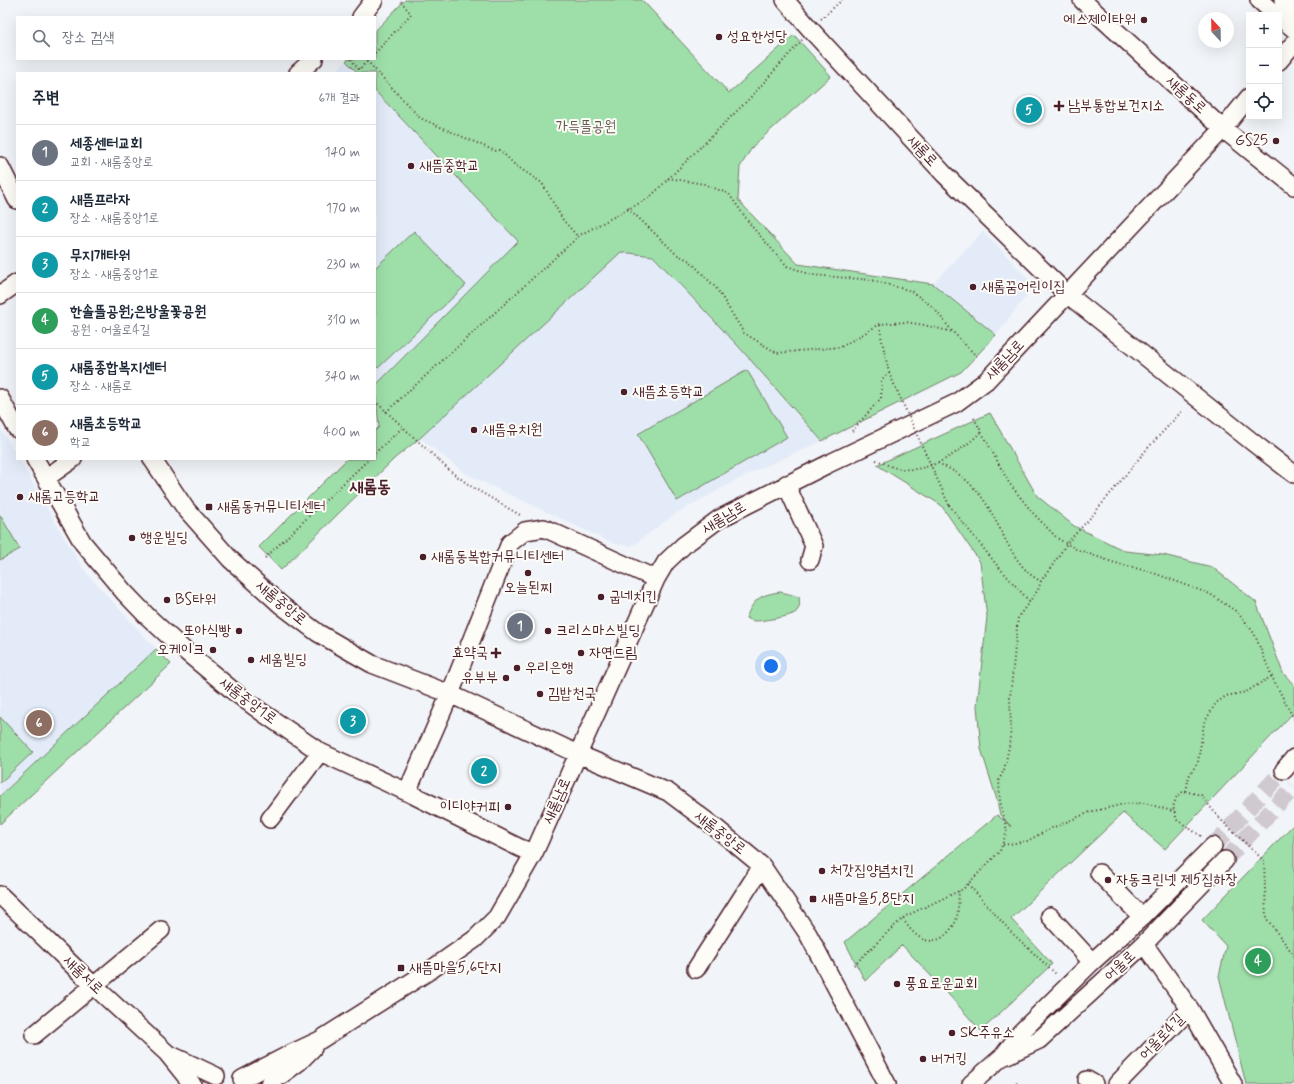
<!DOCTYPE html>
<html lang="ko">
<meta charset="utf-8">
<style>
body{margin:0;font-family:Mynerve,"Poor Story",sans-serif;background:#f6f6f7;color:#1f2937}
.controls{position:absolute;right:12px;top:12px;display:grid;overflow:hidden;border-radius:0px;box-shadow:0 4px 16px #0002}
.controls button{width:36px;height:36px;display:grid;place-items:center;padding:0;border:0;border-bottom:1px solid #e0e1e3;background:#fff;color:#1f2937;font:20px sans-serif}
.compass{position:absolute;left:1198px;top:12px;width:36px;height:36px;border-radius:50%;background:#fff;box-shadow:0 4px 16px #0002;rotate:338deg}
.you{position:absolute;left:771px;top:666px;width:14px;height:14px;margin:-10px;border:3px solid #fff;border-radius:50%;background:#1a73e8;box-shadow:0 0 0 6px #1a73e833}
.badge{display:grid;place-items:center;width:26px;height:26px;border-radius:50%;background:#1a73e8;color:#fff;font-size:13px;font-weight:700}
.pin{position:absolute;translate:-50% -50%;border:2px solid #fff;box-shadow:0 1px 4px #0006}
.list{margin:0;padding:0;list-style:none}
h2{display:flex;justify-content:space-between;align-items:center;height:52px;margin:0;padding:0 16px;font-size:17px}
h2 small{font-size:13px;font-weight:400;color:#747a83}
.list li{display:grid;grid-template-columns:26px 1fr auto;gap:12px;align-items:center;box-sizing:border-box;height:56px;padding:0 16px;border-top:1px solid #e0e1e3}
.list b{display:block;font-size:15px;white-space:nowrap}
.list p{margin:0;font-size:13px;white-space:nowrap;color:#747a83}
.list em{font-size:13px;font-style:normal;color:#747a83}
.icon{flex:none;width:22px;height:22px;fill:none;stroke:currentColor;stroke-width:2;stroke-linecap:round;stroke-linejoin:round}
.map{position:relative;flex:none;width:1294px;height:1084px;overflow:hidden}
.search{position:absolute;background:#fff;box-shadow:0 4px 16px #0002;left:16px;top:16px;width:360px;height:44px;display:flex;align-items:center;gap:10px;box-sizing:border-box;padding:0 14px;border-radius:0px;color:#747a83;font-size:15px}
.panel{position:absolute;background:#fff;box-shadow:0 4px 16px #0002;left:16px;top:72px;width:360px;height:388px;border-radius:0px}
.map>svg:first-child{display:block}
.built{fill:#e3ebf9}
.green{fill:#9edfa9;stroke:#747f6a}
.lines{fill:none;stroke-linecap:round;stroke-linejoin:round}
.minor-tunnel{stroke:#d0c9cf;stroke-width:17;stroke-dasharray:17 8;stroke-linecap:butt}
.minor-casing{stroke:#4a1f2b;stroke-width:20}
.path{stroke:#4a1f2b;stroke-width:2;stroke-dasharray:1 3;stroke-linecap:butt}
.minor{stroke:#fdfcf7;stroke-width:17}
.path-bridge{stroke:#4a1f2b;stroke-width:2;stroke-dasharray:1 3;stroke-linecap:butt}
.poi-dot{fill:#4a1f2b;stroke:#fdfcf7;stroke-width:1.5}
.labels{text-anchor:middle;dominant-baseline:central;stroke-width:4;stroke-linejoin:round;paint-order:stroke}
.poi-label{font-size:15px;fill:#4a1f2b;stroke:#fdfcf7;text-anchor:start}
.street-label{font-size:15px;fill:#4a1f2b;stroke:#fdfcf7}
.park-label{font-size:15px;fill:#635951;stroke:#fdfcf7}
.quarter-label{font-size:17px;font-weight:bold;fill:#4a1f2b;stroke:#fdfcf7}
</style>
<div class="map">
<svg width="1294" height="1084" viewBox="0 0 1294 1084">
<rect width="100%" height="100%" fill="#f1f4f8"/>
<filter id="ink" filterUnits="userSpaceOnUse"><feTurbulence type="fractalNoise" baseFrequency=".025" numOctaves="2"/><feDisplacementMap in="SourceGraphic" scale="8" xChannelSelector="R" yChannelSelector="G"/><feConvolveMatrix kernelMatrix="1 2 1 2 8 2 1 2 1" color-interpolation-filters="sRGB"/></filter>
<g filter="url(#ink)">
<!-- built -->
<path class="built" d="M346 61 358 73H334Z
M375 91 518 241 375 386Z
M983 231 1030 281V291L996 335 933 284Z
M621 252 653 256 739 347 822 441 748 474 675 514 632 546 615 544 466 474 420 438Z
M0 427 17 456V459H19L62 534 85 571 118 608 156 649 0 796Z"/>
<!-- green -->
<path class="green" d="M405 0H642L729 93 794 35 831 76 753 146 740 167 738 200 798 264 933 284 996 335 961 372 822 441 739 347 653 256 621 252 420 438 395 458 281 570 259 547 347 459H375V431L379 427 375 386 518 241 375 91V73H358L346 61 348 59H375V31Z
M414 231 466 285 378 368 375 365V268Z
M747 370 787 437 677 501 638 434Z
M990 413 1037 496 1074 526 1125 551 1163 555 1212 567 1256 602 1283 673 1294 685V712L1165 849 1123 813 1011 919 1052 964 981 1031 949 995 902 945 865 981 845 942 997 815 1012 827 1000 815 997 800 981 749 977 706 987 617 980 562 941 505 877 465Z
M0 515 20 549 0 560Z
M780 592 789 594 799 597C800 603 800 608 796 612 791 617 762 621 755 621 752 621 749 619 746 618 754 599 759 595 780 592Z
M156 649 171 664 0 824V796Z
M0 717 33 752 0 783Z
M1294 824V1084H1246L1219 976 1226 946 1202 920Z"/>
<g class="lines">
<!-- minor-tunnel -->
<path class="minor-tunnel" d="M1213 846 1284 770
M1225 860 1294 787"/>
<defs>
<path id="minor" d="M785 0 811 30 944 174 1067 294 1255 444 1294 474
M1082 0 1223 129 1294 186
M1259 0 1276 15
M1283 0 1294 9
M361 17 374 0
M1279 17 1294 29
M1279 61 1294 43
M298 73 314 59
M0 166 17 200
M0 295 17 283
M0 398 17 429
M35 459 83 543 124 592 147 616 184 650 237 694 263 713 320 752 407 792 520 848 534 853
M152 459 185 508 230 559 281 605 318 633 372 664 450 694 578 754 668 792 716 828 762 866 808 934 887 1084
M46 478 73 459
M786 484 814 546 810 560
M1284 770 1294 758
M407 792 450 694 510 543 525 531 544 528 656 579
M270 819 320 752
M1099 873 1142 917
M0 895 94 986 167 1053 192 1084
M1050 916 1092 962
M1144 944 1190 1009 1233 1084
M696 969 762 866
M34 1035 161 930
M171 1055 216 1076
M1005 1056 1039 1040 1144 944 1225 860
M242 1079 290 1054 320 1040 432 969 475 939 497 917 534 853 656 579 666 562 684 545 719 519 828 464 956 403 986 381 1223 129 1249 97
M1087 1080 1094 1084
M269 1084 299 1062 313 1048
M971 1084 1003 1056 1021 1032 1092 962 1142 917 1213 846
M1117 1084 1190 1009"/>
</defs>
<!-- minor casing -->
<use href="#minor" class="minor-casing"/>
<!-- path -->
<path class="path" d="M821 19 842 0
M375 53 411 14 400 0
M351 59 359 70 369 59
M367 61 420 118 495 151 500 150 515 165 542 183 563 220 578 237
M668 178 704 184 729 194 753 228 787 266 812 275 872 280 911 291 933 307 952 331
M628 208 667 245 676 254 690 261 717 289 744 333 777 353 841 347 880 324 905 322 924 325 953 332 978 358
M375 401 450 471 472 487 520 515
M386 412 580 235 649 198 749 99 802 40
M974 418 1009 483 1032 512 1057 538 1076 549 1112 562 1151 572 1210 594 1237 612 1254 633 1273 679 1294 719
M852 431 881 398 882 379 889 373 881 336 880 324
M375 453 403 427
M876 460C882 462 887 465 893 467 926 477 959 453 981 432
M938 463C950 469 962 475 971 485 979 493 986 502 991 512 1004 534 1016 570 1041 581
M949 505 996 564 1030 602
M265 558 369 459
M1186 791 1189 776 1198 762 1204 723 1216 703 1226 696 1246 692 1272 676
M1201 836 1177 820 1173 807 1177 796 1184 791 1201 795 1219 818
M1003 845 1027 841 1052 828 1090 812 1124 804 1145 803 1175 812
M1255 852 1264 861 1266 918 1294 955
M968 884 1011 932 1056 974
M903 919C912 933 925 948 943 937 947 934 951 929 954 925 959 916 958 902 959 891
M854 965 892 928 906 916 963 889 1000 851 1007 831 1000 801 999 780 1004 770 1009 747 1011 727 1010 698 1018 617 1038 590 1041 581 1052 566 1067 543 1092 516 1146 450 1182 411
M1016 1082 1017 1084"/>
<!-- minor -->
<use href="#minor" class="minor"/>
<!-- path-bridge -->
<path class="path-bridge" d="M889 373 949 505
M1219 818 1255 852"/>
</g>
</g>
<!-- markers -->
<g class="poi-dot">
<circle cx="1144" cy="20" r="4"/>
<circle cx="719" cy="37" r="4"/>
<path d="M1057 100h4v4h4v4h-4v4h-4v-4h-4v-4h4z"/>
<circle cx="1276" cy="141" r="4"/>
<circle cx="411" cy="166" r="4"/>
<circle cx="973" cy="287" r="4"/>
<circle cx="624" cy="392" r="4"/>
<circle cx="474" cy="430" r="4"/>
<circle cx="20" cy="497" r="4"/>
<rect x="205" y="503" width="8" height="8" rx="2"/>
<circle cx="132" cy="538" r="4"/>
<circle cx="423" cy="557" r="4"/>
<circle cx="528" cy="573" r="4"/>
<circle cx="601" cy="597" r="4"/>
<circle cx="167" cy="600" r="4"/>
<circle cx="239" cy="631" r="4"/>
<circle cx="548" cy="631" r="4"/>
<circle cx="213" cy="650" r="4"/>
<path d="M494 647h4v4h4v4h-4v4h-4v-4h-4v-4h4z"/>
<circle cx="581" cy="653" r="4"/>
<circle cx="251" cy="660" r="4"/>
<circle cx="517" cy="668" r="4"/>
<circle cx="506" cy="678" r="4"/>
<circle cx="540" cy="694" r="4"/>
<circle cx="508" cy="807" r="4"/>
<circle cx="822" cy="871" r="4"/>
<circle cx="1108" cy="880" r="4"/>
<rect x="809" y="895" width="8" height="8" rx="2"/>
<rect x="397" y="964" width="8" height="8" rx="2"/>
<circle cx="897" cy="984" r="4"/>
<circle cx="952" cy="1033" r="4"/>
<circle cx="923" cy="1059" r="4"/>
</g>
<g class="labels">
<!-- poi labels -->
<g class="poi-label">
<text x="1136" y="20" text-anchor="end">에스제이타워</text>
<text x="727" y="37">성요한성당</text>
<text x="1068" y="106">남부통합보건지소</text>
<text x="1268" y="141" text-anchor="end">GS25</text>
<text x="419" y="166">새뜸중학교</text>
<text x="981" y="287">새롬꿈어린이집</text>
<text x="632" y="392">새뜸초등학교</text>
<text x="482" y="430">새뜸유치원</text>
<text x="28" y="497">새롬고등학교</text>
<text x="217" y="507">새롬동커뮤니티센터</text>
<text x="140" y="538">행운빌딩</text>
<text x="431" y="557">새롬동복합커뮤니티센터</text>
<text x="528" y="588" text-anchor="middle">오늘된찌</text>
<text x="609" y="597">굽네치킨</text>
<text x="175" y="600">BS타워</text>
<text x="231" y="631" text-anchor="end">또아식빵</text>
<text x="556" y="631">크리스마스빌딩</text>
<text x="205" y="650" text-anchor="end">오케이크</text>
<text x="488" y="653" text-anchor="end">효약국</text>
<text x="589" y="653">자연드림</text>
<text x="259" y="660">세움빌딩</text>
<text x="525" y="668">우리은행</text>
<text x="498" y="678" text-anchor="end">유부부</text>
<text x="548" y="694">김밥천국</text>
<text x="500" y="807" text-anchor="end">이디야커피</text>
<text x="830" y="871">처갓집양념치킨</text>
<text x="1116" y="880">자동크린넷 제5집하장</text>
<text x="821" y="899">새뜸마을5,8단지</text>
<text x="409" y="968">새뜸마을5,6단지</text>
<text x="905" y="984">풍요로운교회</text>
<text x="960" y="1033">SK주유소</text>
<text x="931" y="1059">버거킹</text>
</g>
<!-- street labels -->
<g class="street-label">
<text transform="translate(1186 95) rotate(42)">새롬동로</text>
<text transform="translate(922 151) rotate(47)">새롬로</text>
<text transform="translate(1005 360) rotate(-46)">새롬남로</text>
<text transform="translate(724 518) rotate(-31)">새롬남로</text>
<text transform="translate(281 603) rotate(40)">새롬중앙로</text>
<text transform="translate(248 701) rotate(37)">새롬중앙1로</text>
<text transform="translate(557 801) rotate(-66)">새롬남로</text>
<text transform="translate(720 833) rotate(38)">새롬중앙로</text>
<text transform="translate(1120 966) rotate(-43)">어울로</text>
<text transform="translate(83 975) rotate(44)">새롬서로</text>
<text transform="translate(1162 1037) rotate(-46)">어울로4길</text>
</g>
<!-- park labels -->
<g class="park-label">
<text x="586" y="127">가득뜰공원</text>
</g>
<!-- quarter labels -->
<g class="quarter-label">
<text x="370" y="487">새롬동</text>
</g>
</g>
</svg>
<div class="controls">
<button>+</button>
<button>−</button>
<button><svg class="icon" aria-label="locate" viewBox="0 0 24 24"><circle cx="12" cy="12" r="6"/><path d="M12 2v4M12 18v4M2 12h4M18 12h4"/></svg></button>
</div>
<svg class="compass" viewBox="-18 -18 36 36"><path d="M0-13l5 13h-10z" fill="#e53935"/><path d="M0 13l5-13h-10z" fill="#747a83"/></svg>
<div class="you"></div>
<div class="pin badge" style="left:520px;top:626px;background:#6b7280">1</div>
<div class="pin badge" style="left:484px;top:771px;background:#0f9aa8">2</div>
<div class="pin badge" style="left:353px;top:721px;background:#0f9aa8">3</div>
<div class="pin badge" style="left:1258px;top:961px;background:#2e9e5b">4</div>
<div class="pin badge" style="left:1029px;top:110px;background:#0f9aa8">5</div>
<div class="pin badge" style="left:39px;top:723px;background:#8d6e63">6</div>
<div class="search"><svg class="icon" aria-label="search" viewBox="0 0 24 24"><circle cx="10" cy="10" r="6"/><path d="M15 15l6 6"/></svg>장소 검색</div>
<section class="panel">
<h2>주변<small>6개 결과</small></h2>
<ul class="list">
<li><span class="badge" style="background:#6b7280">1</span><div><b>세종센터교회</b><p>교회 · 새롬중앙로</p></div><em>140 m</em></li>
<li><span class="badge" style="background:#0f9aa8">2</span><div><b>새뜸프라자</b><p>장소 · 새롬중앙1로</p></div><em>170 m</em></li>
<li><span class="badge" style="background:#0f9aa8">3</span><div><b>무지개타워</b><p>장소 · 새롬중앙1로</p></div><em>230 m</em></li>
<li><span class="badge" style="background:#2e9e5b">4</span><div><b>한솔뜰공원;은방울꽃공원</b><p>공원 · 어울로4길</p></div><em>310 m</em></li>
<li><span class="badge" style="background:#0f9aa8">5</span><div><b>새롬종합복지센터</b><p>장소 · 새롬로</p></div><em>340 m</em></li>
<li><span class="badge" style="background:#8d6e63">6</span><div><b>새롬초등학교</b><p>학교</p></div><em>400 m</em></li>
</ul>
</section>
</div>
